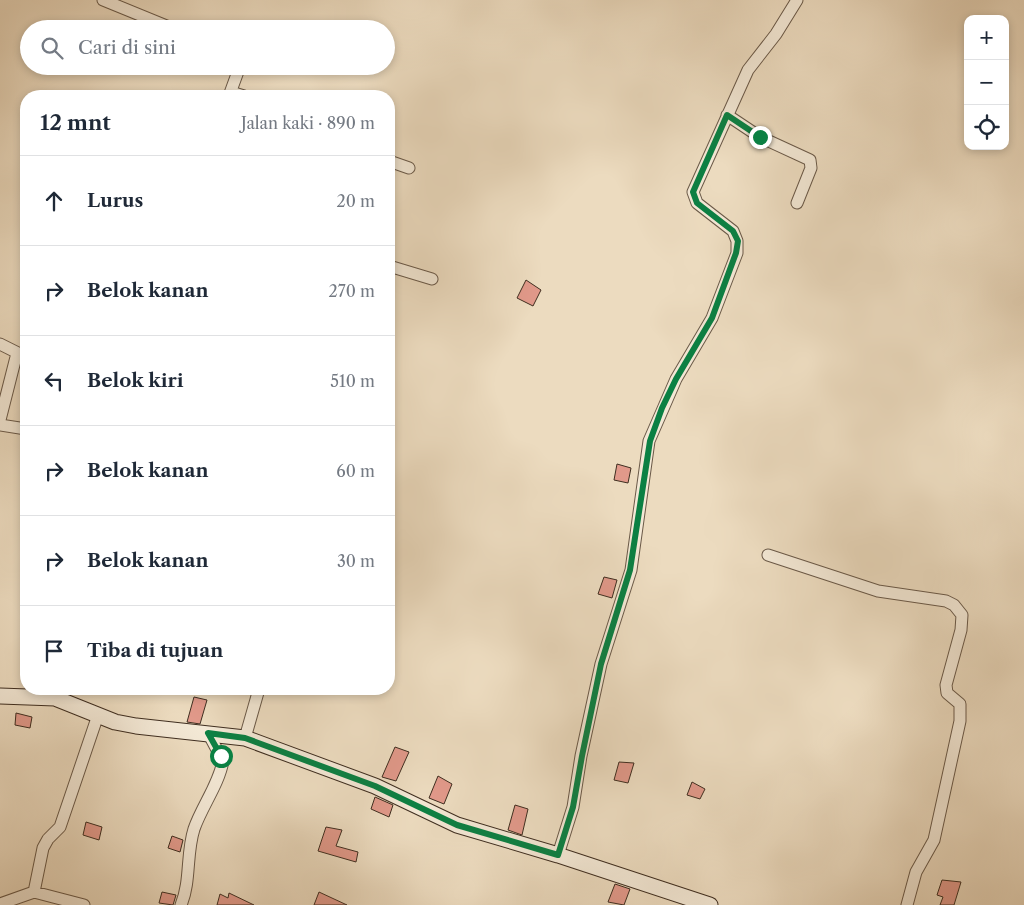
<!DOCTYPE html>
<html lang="id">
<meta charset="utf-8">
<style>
body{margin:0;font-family:"Libre Caslon Text",serif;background:#f2f2f3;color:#1f2937}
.controls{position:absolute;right:15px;top:15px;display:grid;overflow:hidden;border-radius:10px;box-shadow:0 2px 8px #0003}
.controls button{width:45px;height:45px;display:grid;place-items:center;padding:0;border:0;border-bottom:1px solid #e0e1e3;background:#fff;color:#1f2937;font:25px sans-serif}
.stop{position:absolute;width:15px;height:15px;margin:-11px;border:4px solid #0b8043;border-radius:50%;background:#fff}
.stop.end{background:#0b8043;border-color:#fff;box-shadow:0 1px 5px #0008}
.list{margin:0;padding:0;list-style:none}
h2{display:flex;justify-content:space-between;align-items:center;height:65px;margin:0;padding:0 20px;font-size:21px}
h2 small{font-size:16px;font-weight:400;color:#747a83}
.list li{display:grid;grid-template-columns:32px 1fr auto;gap:15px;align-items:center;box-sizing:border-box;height:90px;padding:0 20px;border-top:1px solid #e0e1e3}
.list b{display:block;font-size:19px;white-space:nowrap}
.list em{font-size:16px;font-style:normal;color:#747a83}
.icon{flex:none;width:28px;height:28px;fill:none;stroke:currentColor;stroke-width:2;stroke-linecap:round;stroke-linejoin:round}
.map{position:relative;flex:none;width:1024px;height:905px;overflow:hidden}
.search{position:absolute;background:#fff;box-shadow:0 2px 8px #0003;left:20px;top:20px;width:375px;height:55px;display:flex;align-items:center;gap:12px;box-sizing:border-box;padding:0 18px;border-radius:28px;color:#747a83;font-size:19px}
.panel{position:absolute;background:#fff;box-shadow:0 2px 8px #0003;left:20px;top:90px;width:375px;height:605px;border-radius:20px}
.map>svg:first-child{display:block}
.building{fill:#e1998a;stroke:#3f2e20}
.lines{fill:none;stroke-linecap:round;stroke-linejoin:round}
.street-casing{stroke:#6a5948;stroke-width:13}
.secondary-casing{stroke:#3f2e20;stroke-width:17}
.street{stroke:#f3e8d5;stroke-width:11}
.secondary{stroke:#f3e8d5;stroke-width:15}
.route{stroke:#0b8043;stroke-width:6}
</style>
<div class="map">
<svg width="1024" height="905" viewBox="0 0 1024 905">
<rect width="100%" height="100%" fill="#ecdbbf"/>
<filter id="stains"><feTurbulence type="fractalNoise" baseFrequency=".004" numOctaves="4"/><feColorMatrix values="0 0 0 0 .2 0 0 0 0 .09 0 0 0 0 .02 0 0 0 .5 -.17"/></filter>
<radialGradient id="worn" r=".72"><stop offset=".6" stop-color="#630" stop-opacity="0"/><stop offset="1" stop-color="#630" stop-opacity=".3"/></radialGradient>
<!-- building -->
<path class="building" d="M526 280 541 290 533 306 517 298Z
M617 464 631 468 628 483 614 480Z
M604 577 617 580 612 598 598 594Z
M194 697 207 700 200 724 187 722Z
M16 713 32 717 30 728 15 725Z
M395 747 409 752 396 781 382 777Z
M619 762 634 763 628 783 614 780Z
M438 776 452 784 444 804 429 798Z
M692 782 705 789 700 799 687 795Z
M375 797 393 805 389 817 371 809Z
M515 805 528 809 522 835 508 830Z
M86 822 102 827 99 840 83 835Z
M326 827 342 830 336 846 358 852 356 862 318 851Z
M172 836 183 840 180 852 168 848Z
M942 880 961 882 954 905H940L943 897 937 895Z
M615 884 630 889 624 905 608 902Z
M162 892 176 895 173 905 159 903Z
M319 892 347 905H314Z
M229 893 254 905H217L220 894 228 898Z"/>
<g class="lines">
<defs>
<path id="street" d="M103 0 174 29
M231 92 244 96
M229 96 240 66
M727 115 760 137 810 160 811 168 797 203
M389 161 409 168
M389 266 432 279
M0 344 26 357
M0 420 17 353
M0 425 26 429
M768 555 878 591 946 601 954 605 962 615 961 630 946 685 947 693 960 704V721L934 840 916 872 907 905
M245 738 259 689
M558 855 573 807 581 756 601 664 631 570 649 441 676 379 712 318 737 253V241L733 231 697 203 693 192 748 70 776 34 797 0
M34 892 43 848 48 839 60 827 98 715
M0 904 34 892 84 905
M181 905C191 881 186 854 194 829 202 806 219 784 223 761L208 733"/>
<path id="secondary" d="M0 696 55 698 115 722 136 726 245 738 375 786 457 825 558 855 710 905"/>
</defs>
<!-- street casing -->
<use href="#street" class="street-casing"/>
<!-- secondary casing -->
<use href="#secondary" class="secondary-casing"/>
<!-- street -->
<use href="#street" class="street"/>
<!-- secondary -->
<use href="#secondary" class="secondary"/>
</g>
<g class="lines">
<!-- route -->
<path class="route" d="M221 756 208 733 245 738 375 786 457 825 558 855 573 807 582 756 601 664 630 570 650 441 662 408 676 379 712 318 736 253 738 241 733 231 697 203 693 192 727 115 760 137"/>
</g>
<rect width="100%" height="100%" filter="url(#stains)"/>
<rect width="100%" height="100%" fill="url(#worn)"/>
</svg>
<div class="controls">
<button>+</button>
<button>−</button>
<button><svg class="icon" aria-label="locate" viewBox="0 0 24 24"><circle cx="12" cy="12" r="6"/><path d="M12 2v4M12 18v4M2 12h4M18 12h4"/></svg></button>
</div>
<div class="stop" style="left:221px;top:756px"></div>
<div class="stop end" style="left:760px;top:137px"></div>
<div class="search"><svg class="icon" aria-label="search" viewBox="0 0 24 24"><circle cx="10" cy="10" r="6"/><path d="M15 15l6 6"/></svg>Cari di sini</div>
<section class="panel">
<h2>12 mnt<small>Jalan kaki · 890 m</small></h2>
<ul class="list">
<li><svg class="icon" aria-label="ahead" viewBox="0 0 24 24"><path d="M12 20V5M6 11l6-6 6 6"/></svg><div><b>Lurus</b></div><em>20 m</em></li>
<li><svg class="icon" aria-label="right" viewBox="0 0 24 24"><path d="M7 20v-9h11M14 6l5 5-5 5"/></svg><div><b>Belok kanan</b></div><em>270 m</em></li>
<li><svg class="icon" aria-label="left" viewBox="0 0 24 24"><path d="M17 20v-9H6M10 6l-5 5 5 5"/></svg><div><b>Belok kiri</b></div><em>510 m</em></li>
<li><svg class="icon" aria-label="right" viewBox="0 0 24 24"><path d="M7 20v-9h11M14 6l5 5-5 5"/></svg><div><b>Belok kanan</b></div><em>60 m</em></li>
<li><svg class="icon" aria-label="right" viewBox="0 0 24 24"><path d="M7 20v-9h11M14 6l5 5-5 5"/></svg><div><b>Belok kanan</b></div><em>30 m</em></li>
<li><svg class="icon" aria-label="arrive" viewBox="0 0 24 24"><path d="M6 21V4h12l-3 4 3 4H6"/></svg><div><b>Tiba di tujuan</b></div></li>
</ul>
</section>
</div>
